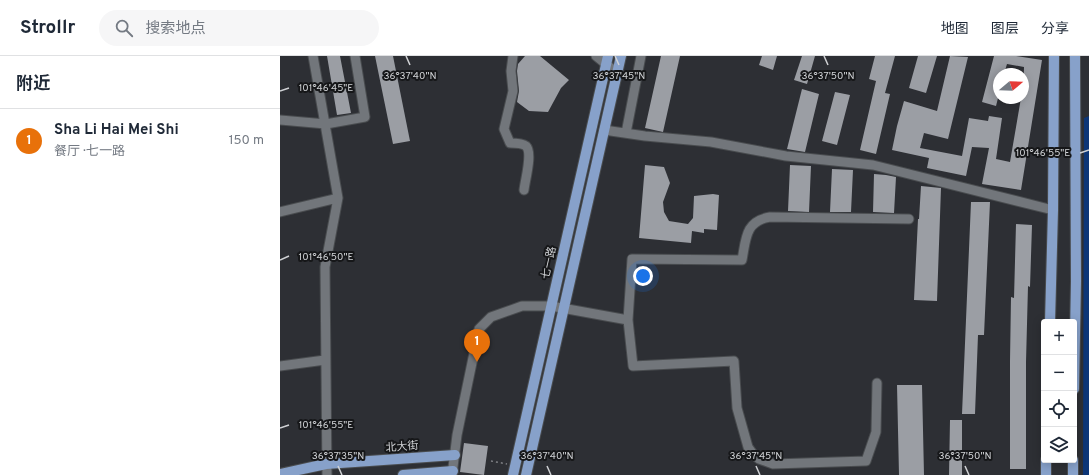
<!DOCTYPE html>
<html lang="zh">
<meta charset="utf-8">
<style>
body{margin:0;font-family:Overpass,"Noto Sans SC",sans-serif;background:#f6f6f7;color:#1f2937}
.controls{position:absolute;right:12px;bottom:12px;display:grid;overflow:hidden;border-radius:4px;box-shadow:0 2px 10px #0003}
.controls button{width:36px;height:36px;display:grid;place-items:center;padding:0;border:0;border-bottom:1px solid #e0e1e3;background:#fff;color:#1f2937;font:20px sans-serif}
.compass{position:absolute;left:713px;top:12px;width:36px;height:36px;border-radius:50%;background:#fff;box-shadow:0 2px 10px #0003;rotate:71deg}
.you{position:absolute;left:363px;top:220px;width:14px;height:14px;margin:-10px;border:3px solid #fff;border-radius:50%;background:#1a73e8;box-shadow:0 0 0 6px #1a73e833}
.badge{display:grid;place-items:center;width:26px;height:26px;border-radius:50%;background:#db2777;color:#fff;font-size:13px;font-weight:700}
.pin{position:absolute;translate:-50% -33px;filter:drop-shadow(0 1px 2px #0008)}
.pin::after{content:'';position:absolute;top:21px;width:14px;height:12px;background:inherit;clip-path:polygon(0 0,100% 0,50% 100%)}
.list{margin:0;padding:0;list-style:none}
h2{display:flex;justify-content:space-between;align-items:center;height:52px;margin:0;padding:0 16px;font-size:17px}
h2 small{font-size:13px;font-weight:400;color:#747a83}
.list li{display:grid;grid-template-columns:26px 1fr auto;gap:12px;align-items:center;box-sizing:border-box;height:64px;padding:0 16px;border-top:1px solid #e0e1e3}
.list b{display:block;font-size:15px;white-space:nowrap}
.list p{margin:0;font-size:13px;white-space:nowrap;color:#747a83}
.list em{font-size:13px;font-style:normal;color:#747a83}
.icon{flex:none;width:22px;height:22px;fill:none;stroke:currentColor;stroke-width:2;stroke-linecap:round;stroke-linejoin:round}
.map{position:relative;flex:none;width:809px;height:419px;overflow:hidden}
header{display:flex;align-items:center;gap:24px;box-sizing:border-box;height:56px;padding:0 20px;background:#fff;border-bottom:1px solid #e0e1e3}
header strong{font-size:19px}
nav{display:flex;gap:22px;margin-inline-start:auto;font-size:14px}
.search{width:280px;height:36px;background:#f6f6f7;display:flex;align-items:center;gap:10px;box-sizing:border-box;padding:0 14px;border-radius:22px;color:#747a83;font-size:15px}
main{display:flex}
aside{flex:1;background:#fff}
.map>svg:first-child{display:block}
.green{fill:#0d3677}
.building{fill:#9b9ea4}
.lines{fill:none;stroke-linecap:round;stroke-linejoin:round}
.minor-casing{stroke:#494c4f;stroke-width:11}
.major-casing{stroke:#494c4f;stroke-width:12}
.path{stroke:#7f8185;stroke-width:1.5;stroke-dasharray:2 3;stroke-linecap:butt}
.minor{stroke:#72767b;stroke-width:9}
.major{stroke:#87a1ca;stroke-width:10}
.ticks{fill:none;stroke:#d0d2d5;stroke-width:1.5}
.labels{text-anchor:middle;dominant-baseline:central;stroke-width:4;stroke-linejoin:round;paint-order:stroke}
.street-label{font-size:11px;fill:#d0d2d5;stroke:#161719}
.ticks-label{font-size:10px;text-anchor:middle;fill:#d0d2d5;stroke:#161719;stroke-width:4;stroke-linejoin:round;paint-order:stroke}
</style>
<header>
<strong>Strollr</strong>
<div class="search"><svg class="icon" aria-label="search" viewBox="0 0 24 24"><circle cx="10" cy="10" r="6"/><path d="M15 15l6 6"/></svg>搜索地点</div>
<nav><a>地图</a><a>图层</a><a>分享</a></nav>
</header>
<main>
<aside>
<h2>附近<small></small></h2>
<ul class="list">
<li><span class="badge" style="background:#e8710a">1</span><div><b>Sha Li Hai Mei Shi</b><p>餐厅 · 七一路</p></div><em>150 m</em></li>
</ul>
</aside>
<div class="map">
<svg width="809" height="419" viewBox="0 0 809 419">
<rect width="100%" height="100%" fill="#2d2f34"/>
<!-- green -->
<path class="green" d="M809 60V419H803L804 62Z"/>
<!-- building -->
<path class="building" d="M47 0H60L71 57 57 59Z
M95 0H113L130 85 113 88Z
M245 0H260L289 24 281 32 268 56 249 55 237 46 239 35 237 15 238 8Z
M381 0H400L383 76 365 72Z
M482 0H497L493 14 479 9Z
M522 0H535L527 28 514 24Z
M595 0H615L605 37 610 38 596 98 580 94 596 25 589 23Z
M638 0H657L646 37 629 32Z
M670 0 688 1 668 83 644 77 640 92 682 100 689 62 708 65 709 60 722 62 716 103 730 106 741 42H743L744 11 727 8 724 18H719V38L716 50 702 46 714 0H736L762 4 741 134 702 128 709 92 692 91 686 120 647 112 649 102 612 94 617 70 624 45 657 55Z
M522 33 539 38 525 96 507 93Z
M555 36 570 39 557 89 542 85Z
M365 109 384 111 390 127 383 146 384 156 389 165 408 168 413 162 414 140 433 138 439 139 437 174 424 173V177L412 175 411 187 359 182Z
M510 109 531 110 529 156 508 155Z
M552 113 573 114 571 156H550Z
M594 118 606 119 616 121 614 157 593 156Z
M641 130 661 132 657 245 634 244 638 163H639Z
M691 146H710L704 279H698L695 358H682Z
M736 168 752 169 750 231 748 230 746 306V413H730V305L731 241 734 242Z
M617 329H642L644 419H619Z
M670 364H682V419H669Z
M184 387 208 390 204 419 180 416Z"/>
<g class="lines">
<defs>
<path id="minor" d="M33 0 58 142 45 211 47 419
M233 0 231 15 233 35 224 73 230 87C235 87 242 87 246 90 253 97 245 124 244 134
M316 0 337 17
M0 64 46 68 85 61 75 0
M324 74 365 80 431 86 506 100 593 109 773 154
M346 77 361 0
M0 156 58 142
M348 264 353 310 454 305 457 352 468 391 473 398 479 403 493 408 586 405 596 376 597 327
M0 310 45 304
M172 419 177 379 199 273 211 261 242 250H271L348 264 352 203 462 204C466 183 465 165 490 161L629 163"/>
<path id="major" d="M770 266 773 154 774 0
M794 333 796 225 795 0
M0 418 46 408 175 399
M123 419 173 415
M233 419 328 0
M246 419 341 0
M766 419V404
M793 419V404"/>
</defs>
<!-- minor casing -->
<use href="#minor" class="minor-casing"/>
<!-- major casing -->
<use href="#major" class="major-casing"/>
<!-- path -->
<path class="path" d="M211 405 227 408"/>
<!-- minor -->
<use href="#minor" class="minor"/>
<!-- major -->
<use href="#major" class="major"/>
</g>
<!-- ticks -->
<path class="ticks" d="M126 0 130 9M335 0 339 9M544 0 548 9M0 35 9 32M800 97 809 94M0 204 9 200M0 372 9 369M58 410 62 419M267 410 271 419M476 410 480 419M685 410 689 419"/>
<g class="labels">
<!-- street labels -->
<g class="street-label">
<text transform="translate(269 207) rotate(-77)">七一路</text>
<text transform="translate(122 391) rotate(-4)">北大街</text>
</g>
</g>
<g class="ticks-label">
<text x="548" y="23">36°37'50"N</text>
<text x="130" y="23">36°37'40"N</text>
<text x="339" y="23">36°37'45"N</text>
<text x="46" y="35">101°46'45"E</text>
<text x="763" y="100">101°46'55"E</text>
<text x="46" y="204">101°46'50"E</text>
<text x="46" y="372">101°46'55"E</text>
<text x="58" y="403">36°37'35"N</text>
<text x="267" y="403">36°37'40"N</text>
<text x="476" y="403">36°37'45"N</text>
<text x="685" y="403">36°37'50"N</text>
</g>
</svg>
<div class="controls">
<button>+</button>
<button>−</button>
<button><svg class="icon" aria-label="locate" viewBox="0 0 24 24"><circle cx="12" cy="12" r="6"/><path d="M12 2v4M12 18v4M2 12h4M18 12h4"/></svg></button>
<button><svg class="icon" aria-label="layers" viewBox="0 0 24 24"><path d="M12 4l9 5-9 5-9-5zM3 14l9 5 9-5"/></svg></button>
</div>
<svg class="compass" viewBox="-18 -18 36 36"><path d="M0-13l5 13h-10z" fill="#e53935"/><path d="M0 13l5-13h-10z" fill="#747a83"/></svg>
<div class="you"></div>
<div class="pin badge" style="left:197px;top:306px;background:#e8710a">1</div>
</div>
</main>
